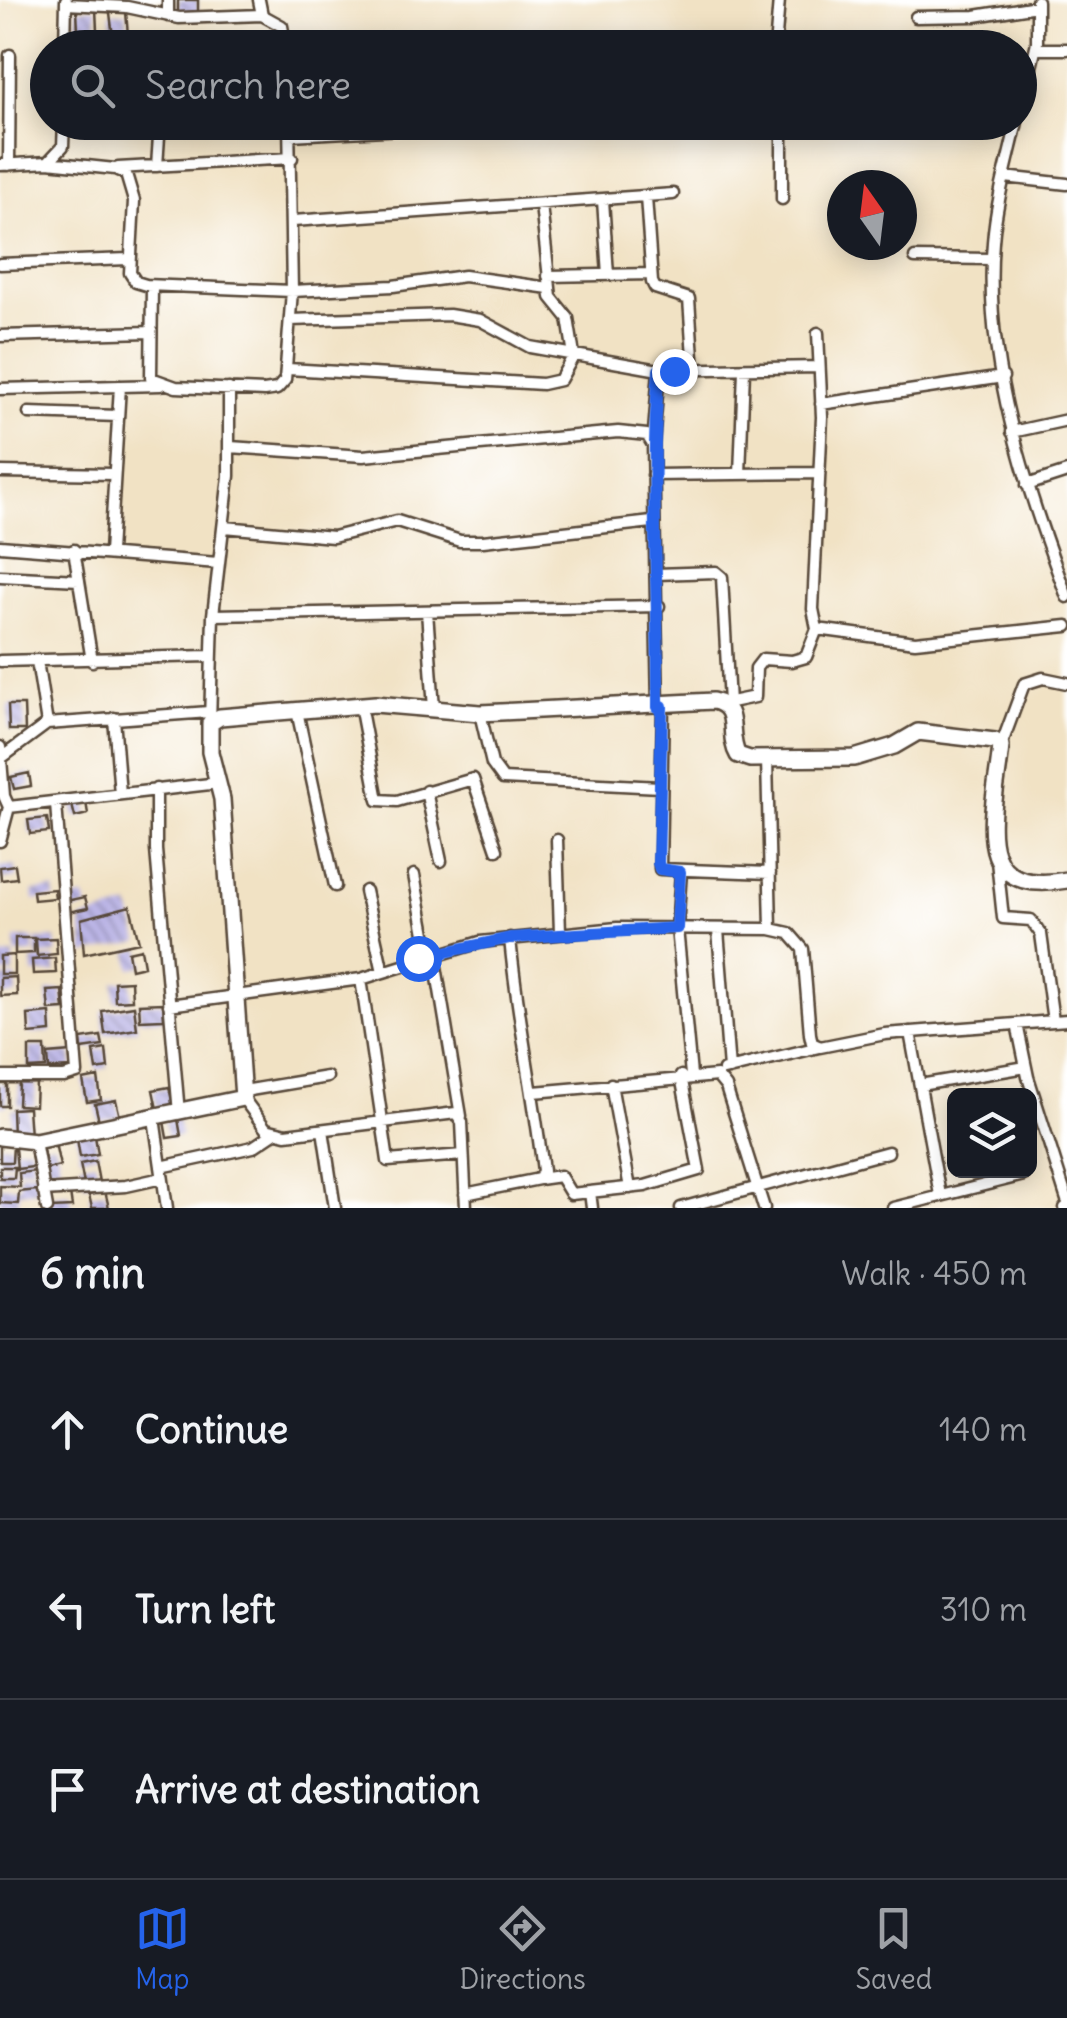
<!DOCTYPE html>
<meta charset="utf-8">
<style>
body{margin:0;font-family:Delius,sans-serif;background:#20242c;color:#f1f3f6}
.controls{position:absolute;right:30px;bottom:30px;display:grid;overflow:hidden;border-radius:15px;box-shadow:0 5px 25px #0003}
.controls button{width:90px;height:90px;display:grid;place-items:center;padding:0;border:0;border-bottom:2px solid #363941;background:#171b24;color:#f1f3f6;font:50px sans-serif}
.compass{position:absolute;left:827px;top:170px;width:90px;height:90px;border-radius:50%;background:#171b24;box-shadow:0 5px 25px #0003;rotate:346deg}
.stop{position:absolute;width:30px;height:30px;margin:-22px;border:8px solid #2563eb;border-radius:50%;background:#fff}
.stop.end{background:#2563eb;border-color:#fff;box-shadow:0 2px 10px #0008}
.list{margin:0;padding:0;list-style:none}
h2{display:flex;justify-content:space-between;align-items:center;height:130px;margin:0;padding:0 40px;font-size:42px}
h2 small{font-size:32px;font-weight:400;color:#9ea1a6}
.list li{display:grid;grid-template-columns:65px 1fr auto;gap:30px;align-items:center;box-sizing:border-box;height:180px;padding:0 40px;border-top:2px solid #363941}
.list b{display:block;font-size:38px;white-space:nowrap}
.list em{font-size:32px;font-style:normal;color:#9ea1a6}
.icon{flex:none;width:55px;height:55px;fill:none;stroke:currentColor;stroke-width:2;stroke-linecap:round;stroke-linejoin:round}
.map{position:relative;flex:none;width:1067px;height:1208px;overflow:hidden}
.search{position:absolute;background:#171b24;box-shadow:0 5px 25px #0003;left:30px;right:30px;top:30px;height:110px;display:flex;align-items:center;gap:25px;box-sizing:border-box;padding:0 35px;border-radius:55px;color:#9ea1a6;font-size:38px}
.sheet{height:670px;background:#171b24}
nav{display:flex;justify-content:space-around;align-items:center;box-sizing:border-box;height:140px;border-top:2px solid #363941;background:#171b24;font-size:28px;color:#9ea1a6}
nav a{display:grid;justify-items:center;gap:5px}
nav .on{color:#2563eb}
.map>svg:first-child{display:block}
.building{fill:url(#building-back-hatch)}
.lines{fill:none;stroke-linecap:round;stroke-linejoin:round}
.street-casing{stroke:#564637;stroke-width:15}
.secondary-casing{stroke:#564637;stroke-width:20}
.street{stroke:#fff;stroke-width:10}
.secondary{stroke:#fff;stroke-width:15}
.route{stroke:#2563eb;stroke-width:12}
</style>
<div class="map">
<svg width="1067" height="1208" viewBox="0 0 1067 1208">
<defs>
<pattern id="building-back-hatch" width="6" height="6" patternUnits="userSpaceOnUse" patternTransform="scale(2.5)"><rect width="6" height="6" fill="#bbb5e6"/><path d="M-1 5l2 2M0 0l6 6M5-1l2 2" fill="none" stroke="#9993ba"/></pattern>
</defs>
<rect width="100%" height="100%" fill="#fff"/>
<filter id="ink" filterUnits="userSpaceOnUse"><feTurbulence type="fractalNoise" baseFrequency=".01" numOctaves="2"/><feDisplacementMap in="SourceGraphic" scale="20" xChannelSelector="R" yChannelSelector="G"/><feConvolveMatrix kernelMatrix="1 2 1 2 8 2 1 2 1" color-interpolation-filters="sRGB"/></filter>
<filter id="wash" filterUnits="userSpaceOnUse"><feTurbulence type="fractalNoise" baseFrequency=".0048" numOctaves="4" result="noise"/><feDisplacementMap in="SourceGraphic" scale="40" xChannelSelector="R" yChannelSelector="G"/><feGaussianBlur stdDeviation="2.25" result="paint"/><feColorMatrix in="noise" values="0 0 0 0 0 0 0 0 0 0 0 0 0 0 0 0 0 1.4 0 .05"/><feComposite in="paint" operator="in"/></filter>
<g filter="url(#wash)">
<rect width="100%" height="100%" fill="#f1e2c4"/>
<g id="blocks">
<!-- building -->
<path class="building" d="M178 0H198V14L178 15Z
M96 8 97 31 78 32 77 9Z
M126 12 128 35 113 37 110 13Z
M8 705H24L25 730H9Z
M29 773 31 786 14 789 11 777Z
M86 802 88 814 75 817 72 805Z
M47 818 49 832 30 834 28 820Z
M15 865 17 878 1 880 0 867Z
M54 889 55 898 34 900 33 891Z
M85 897 88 908 68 912 66 901Z
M130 906 139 942 84 954 81 919Z
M15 938H34V953L15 954Z
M56 938 57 954 37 956 36 939Z
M141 949 144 966 131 969 128 952Z
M14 955V974H0V956Z
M55 958 56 973 33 974 32 960Z
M16 977 17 995 0 996V978Z
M131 981 132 1000 115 1001 114 982Z
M62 990 64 1009 49 1010 47 991Z
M163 1003 164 1019 140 1020 139 1004Z
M134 1006 137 1029 105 1034 102 1011Z
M50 1013 51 1032 29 1034 28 1015Z
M101 1036 103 1046 82 1049 81 1039Z
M29 1047H45L46 1068 29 1069Z
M106 1049 108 1068 97 1070 94 1051Z
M71 1052 72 1068 49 1069 48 1054Z
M98 1077 101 1100 87 1102 83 1080Z
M19 1083H36L35 1106 18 1105Z
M0 1084H7V1106H0Z
M169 1087 173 1106 157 1109 153 1090Z
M116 1100 120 1117 99 1121 95 1104Z
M28 1108 30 1136 13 1137 12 1109Z
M178 1119 181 1136 167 1138 164 1121Z
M94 1130 98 1154 80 1157 76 1133Z
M55 1143 60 1166 47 1169 42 1145Z
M0 1144 13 1145 12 1162H0Z
M30 1146 33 1167 17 1169 15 1148Z
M95 1161 99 1182 84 1184 80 1164Z
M0 1167H15L14 1178H0Z
M37 1171 38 1190 19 1192 18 1204 0 1203V1186L20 1187 19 1173Z
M105 1191 109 1208H92L89 1195Z
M70 1193 72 1207 51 1208 49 1196Z"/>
</g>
</g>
<g filter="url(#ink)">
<use href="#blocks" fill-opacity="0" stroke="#564637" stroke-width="2.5"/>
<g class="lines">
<defs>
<path id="street" d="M259 0 262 15 282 26 286 48
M66 4 127 7 179 18 262 15
M168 16V0
M916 17 975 16 1037 6
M65 48 66 0
M775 48 779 0
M1036 49H1067
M1020 114 1037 42V1
M782 122V199
M1017 122C1008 162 996 202 993 242 983 363 1026 486 1067 597
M290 135 422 128
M48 162 115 169 126 174 134 201 130 273 136 282 146 285 292 291 393 286 464 276 549 288
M0 165 48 162 63 146 64 122
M9 165 10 55
M157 166 160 122
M118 168 292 158
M1005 177 1067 184
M646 197 652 282 655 288 689 299 694 372
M603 200 608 275
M293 221 673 194
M915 258 992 259
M0 264 128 259
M548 276 651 274
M152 286 151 378 176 387 264 391 277 389 285 380 292 291 289 122
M290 320 449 315 480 320 530 347 659 370 819 367
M818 333 822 417 813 609 817 629 915 642 1067 626
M0 336 150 332
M288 369 542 384 560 380 574 355 568 318 551 297 541 205
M0 389 161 385
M821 404 1003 377
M29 413 118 416
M1012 432 1067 420
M653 444 659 370
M230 447 363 456 618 432 647 435 653 445 658 707
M0 472 113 474
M740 474 744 370
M653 475 816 473
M1027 485 1067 472
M225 527 333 537 397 521 460 541H483L652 522
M0 546 218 563
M74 550 92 661
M110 552 120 386
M656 574 716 572 722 577 729 703
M0 576 79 580
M427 611 434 709
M213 615 659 606
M0 661 210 656
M37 661 47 724
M726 703 755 697 756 668 763 659 792 661 806 657 817 629
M360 705 378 800 397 801 473 779 497 850
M663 706 660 869 770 873
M297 711 335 886
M480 713 492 764 503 779 660 787
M114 718 120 794
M210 723 213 615 229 476V389
M1001 746 1024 684 1043 678 1067 683
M0 747 4 796 9 807 219 783
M4 756 47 724 209 712
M767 759 771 929
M156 789V850L179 1113
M426 791 441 861
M557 840 560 933
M0 841 9 807
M997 861 1003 918 1031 920 1041 934 1053 1021
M681 872 677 928 691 1075
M414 875 429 955
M365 891 383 972
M718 930 729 1069
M434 954 461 1116
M361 979 388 1161 463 1155
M169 1005 361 979 480 942 617 928 771 929 789 933 803 949 810 1034 812 1043 820 1047 885 1034 1067 1020
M1017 1024 1028 1077 1067 1200
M910 1032 940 1195
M724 1070 819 1047
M0 1077H64L77 1073 56 804
M611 1084 630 1188
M920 1085 1026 1067
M244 1091 327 1077
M534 1092 717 1076 726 1087 764 1208
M243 1098 266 1129 286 1134 456 1113 462 1122 466 1208
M154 1118 167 1208
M323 1130 335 1208
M35 1141 47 1208
M161 1167 253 1147 274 1133
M539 1179 560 1176 571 1194 645 1186 699 1170 681 1076
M43 1191 126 1186 162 1178
M590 1192 592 1208
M465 1194 539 1179 543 1171C534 1093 517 1017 510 938
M681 1208 888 1152
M893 1208 1024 1175
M1065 1208H1067"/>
<path id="secondary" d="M0 1137 35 1141 243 1098 222 799 210 752V723L220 717 375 704 480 713 713 701C742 707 726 735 738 755L750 759 854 758 894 746 918 732 995 741 1001 746C995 810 965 898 1067 880"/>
</defs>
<!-- street casing -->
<use href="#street" class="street-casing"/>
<!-- secondary casing -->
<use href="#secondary" class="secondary-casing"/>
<!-- street -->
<use href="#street" class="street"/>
<!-- secondary -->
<use href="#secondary" class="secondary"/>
</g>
</g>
<g class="lines" filter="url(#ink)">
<!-- route -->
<path class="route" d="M418 958 510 938 677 928 680 872 660 869 658 863 662 706 658 707C659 594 649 483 659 370L674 371"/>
</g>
</svg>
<div class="controls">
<button><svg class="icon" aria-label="layers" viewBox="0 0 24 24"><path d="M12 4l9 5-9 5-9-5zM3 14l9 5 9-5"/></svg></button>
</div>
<svg class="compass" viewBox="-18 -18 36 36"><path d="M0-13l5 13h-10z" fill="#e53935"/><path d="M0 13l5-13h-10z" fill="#9ea1a6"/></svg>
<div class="stop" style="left:418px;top:958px"></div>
<div class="stop end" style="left:674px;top:371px"></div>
<div class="search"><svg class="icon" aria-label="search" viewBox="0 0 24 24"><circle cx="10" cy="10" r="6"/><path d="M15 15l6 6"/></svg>Search here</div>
</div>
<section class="sheet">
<h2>6 min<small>Walk · 450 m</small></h2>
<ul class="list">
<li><svg class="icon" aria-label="ahead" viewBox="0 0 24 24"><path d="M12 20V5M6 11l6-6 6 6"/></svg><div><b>Continue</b></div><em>140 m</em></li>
<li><svg class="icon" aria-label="left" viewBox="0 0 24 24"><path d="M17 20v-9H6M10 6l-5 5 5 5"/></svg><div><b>Turn left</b></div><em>310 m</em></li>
<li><svg class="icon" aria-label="arrive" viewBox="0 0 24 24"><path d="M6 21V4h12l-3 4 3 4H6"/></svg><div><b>Arrive at destination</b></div></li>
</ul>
</section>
<nav>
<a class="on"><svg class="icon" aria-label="map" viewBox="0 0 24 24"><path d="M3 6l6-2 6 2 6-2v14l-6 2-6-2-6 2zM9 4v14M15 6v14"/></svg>Map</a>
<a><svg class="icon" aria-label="directions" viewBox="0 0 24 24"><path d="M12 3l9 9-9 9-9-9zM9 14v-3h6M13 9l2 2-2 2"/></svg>Directions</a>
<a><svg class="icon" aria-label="saved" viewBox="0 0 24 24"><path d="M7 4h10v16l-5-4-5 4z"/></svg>Saved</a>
</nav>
